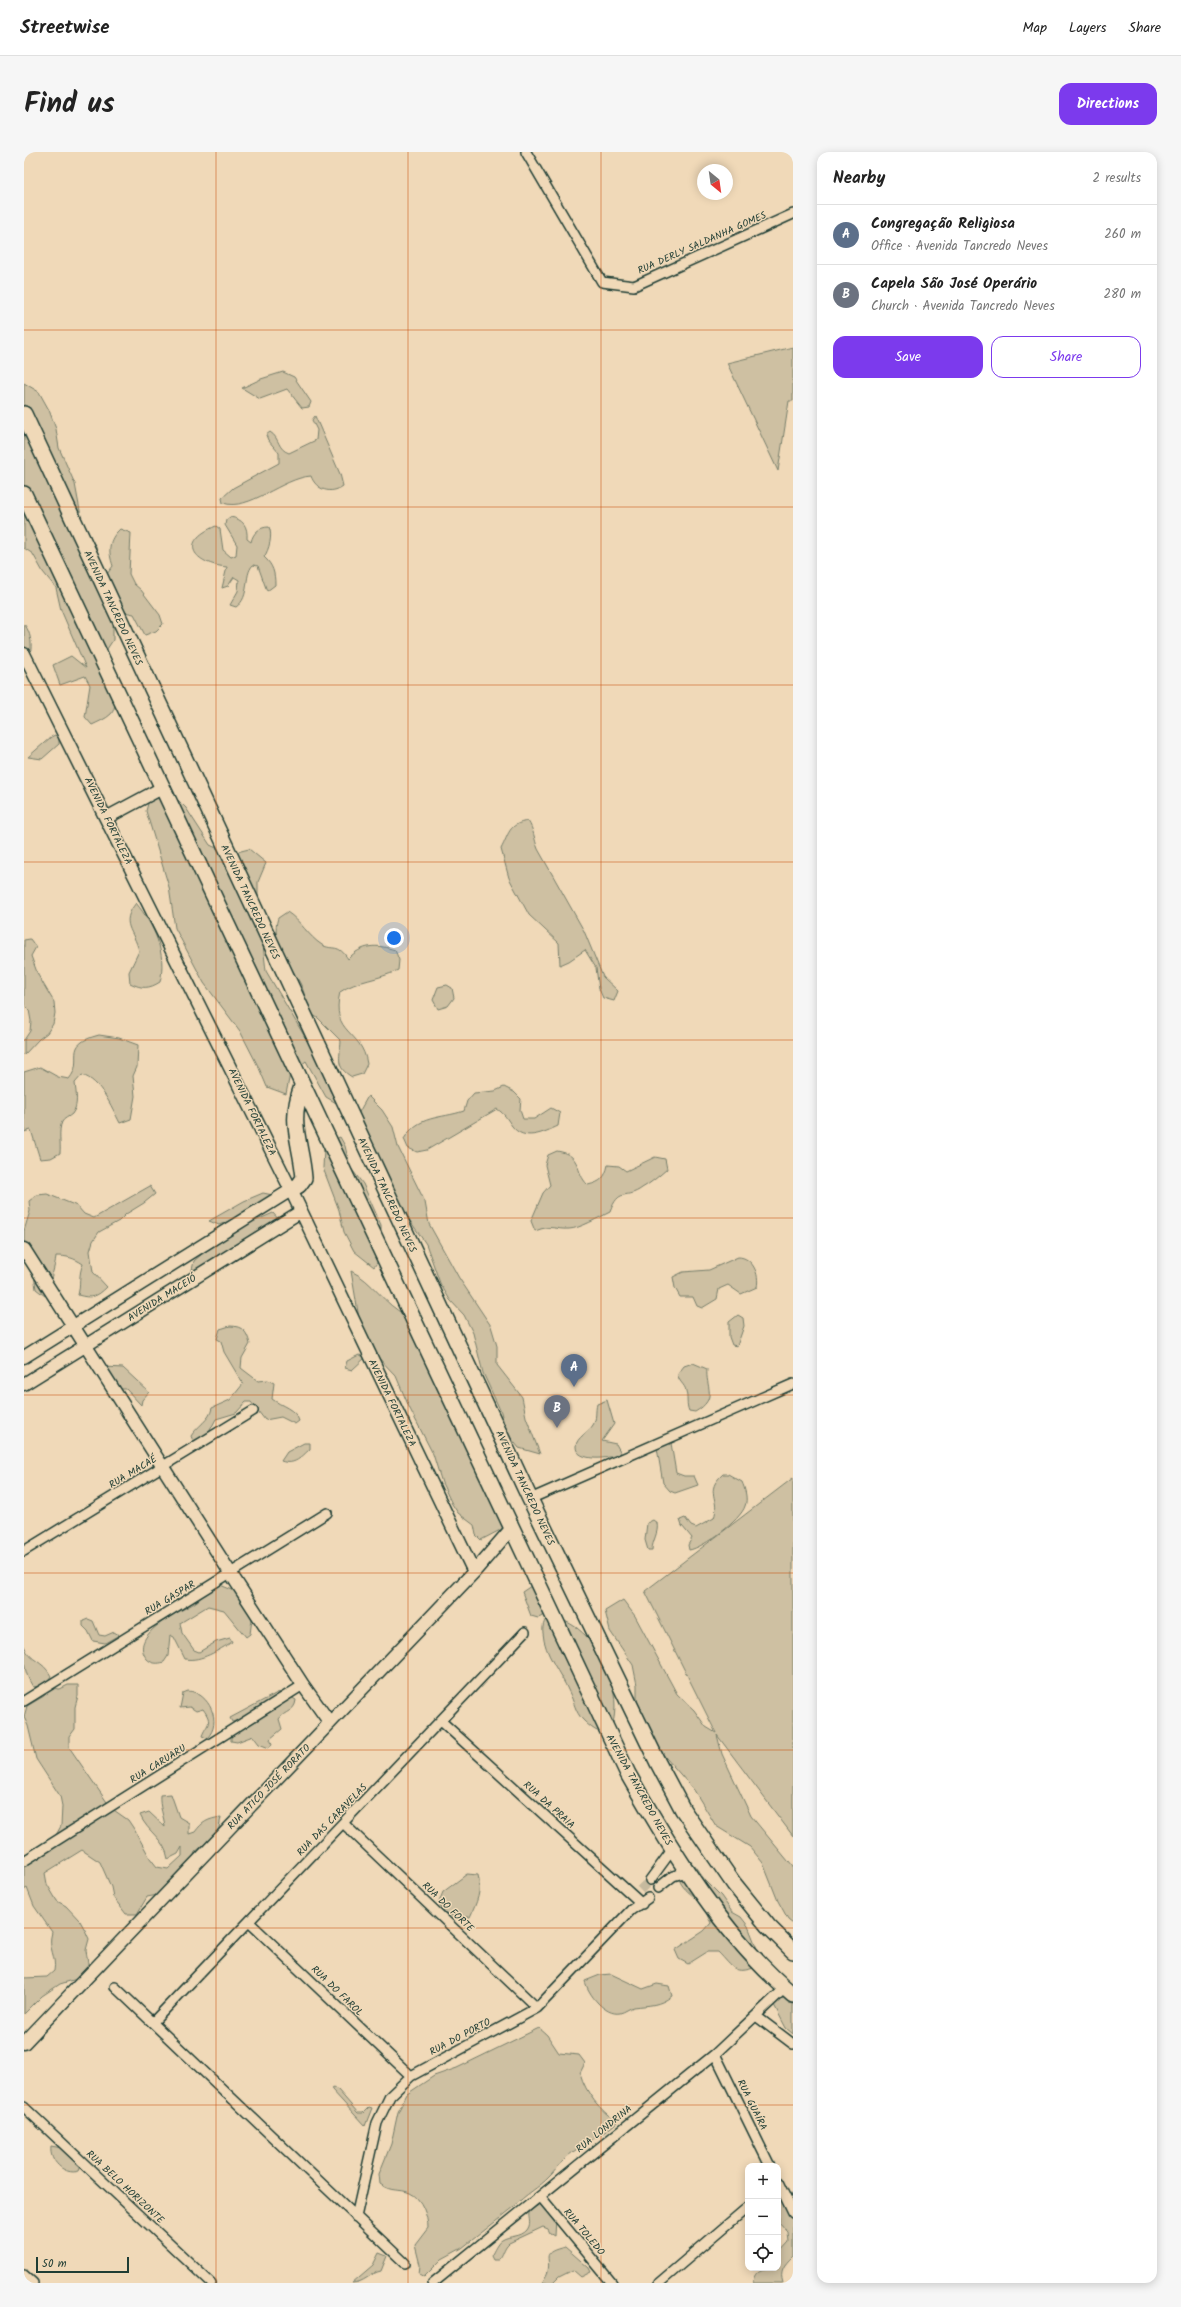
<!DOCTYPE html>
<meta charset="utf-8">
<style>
body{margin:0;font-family:Kalam,sans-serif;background:#f6f6f6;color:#222}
.controls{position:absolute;right:12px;bottom:12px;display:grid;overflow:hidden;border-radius:8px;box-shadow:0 2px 10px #0003}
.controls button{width:36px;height:36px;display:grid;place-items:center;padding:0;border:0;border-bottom:1px solid #e0e0e0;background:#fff;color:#222;font:20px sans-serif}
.compass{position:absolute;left:673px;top:12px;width:36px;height:36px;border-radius:50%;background:#fff;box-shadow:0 2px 10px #0003;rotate:151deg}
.scale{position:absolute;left:12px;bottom:10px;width:93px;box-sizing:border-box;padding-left:4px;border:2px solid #1f3d34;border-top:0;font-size:11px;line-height:14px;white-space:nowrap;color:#1f3d34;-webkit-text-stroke:3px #f0d9b8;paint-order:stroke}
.you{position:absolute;left:370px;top:786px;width:14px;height:14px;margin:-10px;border:3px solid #fff;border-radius:50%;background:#1a73e8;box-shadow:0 0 0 6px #1a73e833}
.badge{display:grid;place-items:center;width:26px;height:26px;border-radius:50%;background:#7c3aed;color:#fff;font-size:13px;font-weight:700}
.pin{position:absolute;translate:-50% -33px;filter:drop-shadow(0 1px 2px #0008)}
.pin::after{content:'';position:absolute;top:21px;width:14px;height:12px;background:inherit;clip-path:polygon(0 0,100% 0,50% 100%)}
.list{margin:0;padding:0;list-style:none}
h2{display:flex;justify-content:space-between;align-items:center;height:52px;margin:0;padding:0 16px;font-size:17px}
h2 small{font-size:13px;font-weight:400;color:#767676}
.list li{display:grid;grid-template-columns:26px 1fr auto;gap:12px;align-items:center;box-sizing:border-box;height:60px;padding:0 16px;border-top:1px solid #e0e0e0}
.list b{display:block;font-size:15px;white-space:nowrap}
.list p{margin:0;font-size:13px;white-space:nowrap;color:#767676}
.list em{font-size:13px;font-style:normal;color:#767676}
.actions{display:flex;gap:8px;padding:12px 16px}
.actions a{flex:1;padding:9px 0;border:1px solid #7c3aed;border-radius:12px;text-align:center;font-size:14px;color:#7c3aed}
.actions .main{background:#7c3aed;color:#fff}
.icon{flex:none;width:22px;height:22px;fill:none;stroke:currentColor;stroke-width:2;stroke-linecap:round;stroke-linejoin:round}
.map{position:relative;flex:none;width:769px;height:2131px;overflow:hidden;border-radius:12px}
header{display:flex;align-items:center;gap:24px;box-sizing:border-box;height:56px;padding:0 20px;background:#fff;border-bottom:1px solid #e0e0e0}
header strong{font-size:19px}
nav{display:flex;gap:22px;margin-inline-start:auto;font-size:14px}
.intro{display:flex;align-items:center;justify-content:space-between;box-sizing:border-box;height:96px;padding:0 24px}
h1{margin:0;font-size:28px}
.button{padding:10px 18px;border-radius:12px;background:#7c3aed;color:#fff;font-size:14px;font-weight:700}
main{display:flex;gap:24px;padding:0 24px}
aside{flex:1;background:#fff;border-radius:12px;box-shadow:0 2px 10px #0003}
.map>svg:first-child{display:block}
.green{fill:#cec0a2;stroke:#767e6b}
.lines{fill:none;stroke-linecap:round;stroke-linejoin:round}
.minor-tunnel{stroke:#c6ba9e;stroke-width:9;stroke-dasharray:9 4.5;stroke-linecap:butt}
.minor-casing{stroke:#1f3d34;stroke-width:12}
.tertiary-casing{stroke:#1f3d34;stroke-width:15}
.primary-casing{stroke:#1f3d34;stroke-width:18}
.minor{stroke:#f0d9b8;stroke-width:9}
.tertiary{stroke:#f0d9b8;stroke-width:12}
.primary{stroke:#f0d9b8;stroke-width:15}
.grid{fill:none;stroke:#ca5512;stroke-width:1;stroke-opacity:0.55}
.labels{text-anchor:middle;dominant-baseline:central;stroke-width:3;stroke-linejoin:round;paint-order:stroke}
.street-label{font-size:10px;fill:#1f3d34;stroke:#f0d9b8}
</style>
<header>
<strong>Streetwise</strong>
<nav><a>Map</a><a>Layers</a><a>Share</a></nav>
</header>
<div class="intro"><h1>Find us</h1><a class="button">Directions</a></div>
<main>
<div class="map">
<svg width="769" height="2131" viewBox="0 0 769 2131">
<rect width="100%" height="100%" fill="#f0d9b8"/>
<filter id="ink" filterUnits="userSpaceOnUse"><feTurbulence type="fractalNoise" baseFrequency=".025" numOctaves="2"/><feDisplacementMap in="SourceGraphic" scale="8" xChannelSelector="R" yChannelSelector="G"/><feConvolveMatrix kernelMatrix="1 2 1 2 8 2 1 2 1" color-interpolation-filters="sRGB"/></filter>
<g filter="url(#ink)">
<!-- green -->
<path class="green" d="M769 195V249H765L754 319 703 211Z
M259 220 270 225 287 250 285 255 278 256 263 237 236 247 218 236 237 227Z
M0 231 15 240 25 258 32 277 35 296 51 332 60 380 72 394 89 468V488L83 497C88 510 97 552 87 562 82 567 74 570 68 573L61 565 66 533 61 524 36 533 29 513 47 504 62 516 37 458 32 436 19 420 9 402 0 396Z
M291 264 316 322 319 334C307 343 292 338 287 324 258 326 225 360 199 351L198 346 209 336 255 311V301L244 288 242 283 246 280C256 286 253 297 265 301L292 288 293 278 288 268Z
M206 365C219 367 224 374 223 387L227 390C229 381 235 375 245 375 249 383 245 398 240 405 249 413 251 421 251 433L243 439 234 414 229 413C219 423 227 445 212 455L206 453 214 439 215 428 210 425 204 434 198 436 203 415C170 412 153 390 192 374L196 377 199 398 207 405 212 403 213 393 201 373 202 368Z
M96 377 107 381 105 422 110 432 117 438 136 463 139 472 132 479 121 483 110 462 100 460 83 422 89 414C84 399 84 388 96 377Z
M0 472C10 484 9 505 0 517Z
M31 583 35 587V592L18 607 4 605 27 585Z
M147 641 162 656 186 693 205 702 225 697 242 711 234 730V750L242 819 301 919 306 939 319 955 302 945 282 909 266 922 262 942 243 935 235 916 216 879 180 831 151 776 145 735 122 659 126 644Z
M504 669C510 678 510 687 514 697L560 779 579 825 594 839 590 849 579 846 575 837 572 816 561 798 545 809 536 813 535 791 505 763 485 726 477 697C485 682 484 672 504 669Z
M112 751C130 773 143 801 136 830 125 837 118 837 106 831L105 820 115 799C110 778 95 772 112 751Z
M263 760C277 769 284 784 298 793 309 799 314 791 324 807 338 792 353 792 371 798L375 808 374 818C355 828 333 828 316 840 306 883 338 877 343 912L338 922 328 925C311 915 316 907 317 889L294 866 285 861C282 852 281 840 276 831 265 811 246 789 254 766Z
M6 787 12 795 7 804 14 823 30 850 31 861 29 872 23 881 15 887 0 903V888L6 879 7 869 5 858 0 853V788Z
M423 833 428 836 430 846 424 854 414 857 409 848 414 835Z
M75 883 95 886 114 893 113 915 109 924 111 944 107 967 96 971C87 954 77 929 58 923L51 931C52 942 55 953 48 962 45 965 40 966 38 970 34 979 37 991 36 1001L27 1006 16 1007 7 978 0 980V920L16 915 34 925 45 927C62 907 36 893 75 883Z
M480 935 490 940 497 947 496 958 499 967H510L527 956 536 961 534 974C519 981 500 990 488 974 483 967 481 962 473 957L403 998 393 1000 384 996 380 987C394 963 416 967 440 959L443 949 450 941 471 939Z
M344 944 358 958 369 975 374 995 401 1050 405 1072 435 1126 467 1174 473 1194V1213L498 1245 502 1265 516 1302 495 1296 482 1280 477 1260 459 1221 449 1181 440 1163 426 1148 416 1131 402 1092 378 1057 334 962Z
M316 985 321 994 326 1015 339 1032 357 1073V1105L350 1115 330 1099 320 1080 315 1058 299 1016 300 996 307 989Z
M533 999C559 1003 550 1020 564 1033 577 1030 581 1026 584 1013L595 1014 602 1019 631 1005 641 1007 643 1017C635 1024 627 1031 618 1036 602 1048 595 1035 586 1060 576 1065 555 1077 545 1077 530 1078 529 1072 511 1079L507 1069 519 1041 526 1033 521 1013 524 1003Z
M126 1034 131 1042 120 1051 102 1062 95 1069 75 1080 69 1089 66 1099 69 1120 83 1135C73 1145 67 1147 54 1143 57 1132 54 1123 59 1112 50 1106 43 1104 32 1104 31 1116 25 1133 21 1144L12 1137 8 1108 0 1102V1079L6 1059 5 1049 13 1043 23 1042 53 1054 60 1062 70 1066Z
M239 1041 249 1043 235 1059 231 1069 249 1061 256 1069 179 1116 168 1118 170 1109 178 1102 222 1072 215 1065 195 1073 185 1069 220 1049Z
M714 1105C728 1105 736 1122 733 1135L717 1142 704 1133 695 1137 693 1147 678 1156 673 1154 669 1145H656L651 1136 649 1125 659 1120 685 1118Z
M327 1119C349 1129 360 1153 382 1163 401 1191 422 1218 436 1248 455 1287 469 1328 483 1368L478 1377 457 1388 452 1383 450 1373 434 1361 428 1352 418 1331 409 1302 385 1255 372 1224 349 1200 336 1172Z
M714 1163 719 1166 720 1174 713 1194 708 1193 705 1185V1170Z
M206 1174C219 1174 223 1180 226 1192L218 1206 217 1216 234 1229 244 1228 250 1231 248 1247C257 1254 272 1257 275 1269L271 1272 257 1265 241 1268 227 1250H222L212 1261 192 1267 184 1282 169 1289 167 1284C173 1274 186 1268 188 1256L206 1248 219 1232 200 1200 197 1189 193 1187 196 1177Z
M335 1203 342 1205 328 1218 321 1216 323 1209Z
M669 1211 683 1217C681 1235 695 1246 671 1260L665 1259C662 1252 664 1246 662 1239 661 1232 654 1230 654 1222L660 1214Z
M80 1215 99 1216 125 1240 118 1248 117 1253 102 1237H96Z
M583 1248 590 1272 578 1289 592 1292 597 1301C589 1307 551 1311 552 1294 552 1286 565 1280 569 1273 573 1267 571 1259 573 1252Z
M642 1289 647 1291 652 1321 660 1324H670L674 1333 651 1341 646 1339 639 1331 633 1296Z
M280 1291H286V1297C277 1305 271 1314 257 1309L263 1300Z
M699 1322H704L718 1330C721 1337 724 1347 721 1354 717 1368 679 1396 665 1398L664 1393 668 1386 658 1374 656 1368 661 1366 667 1374 672 1376 690 1366C697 1346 679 1340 699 1322Z
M769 1326V1684L693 1583 698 1602 727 1664 769 1715V1771L764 1767 754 1749 739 1711 726 1695 692 1674 670 1638 629 1591 613 1554V1533L609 1513 586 1479 581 1459 599 1448 611 1464 653 1542 670 1558 682 1575 692 1581 621 1439Z
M629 1368 633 1371C635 1381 628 1389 628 1398H624L621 1388 623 1371Z
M196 1433 211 1439 229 1460 226 1482 222 1485 200 1458 184 1454 156 1471 158 1481 170 1498 175 1500 192 1490 206 1486 208 1490C195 1498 177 1510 161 1507L150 1485 146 1483 144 1504 140 1510C134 1512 128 1512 123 1507 103 1483 155 1460 169 1452 182 1444 178 1438 196 1433Z
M507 1434 524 1462 514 1466 507 1464 498 1440Z
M526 1462C535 1467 545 1470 553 1476 583 1499 601 1548 585 1583 574 1581 567 1576 559 1568 551 1560 550 1549 545 1540 537 1521 520 1502 519 1481 518 1472 521 1468 526 1462Z
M64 1467 69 1469 75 1483 81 1484 90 1480 95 1483 81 1491 69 1489 64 1479 59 1474V1469Z
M0 1494C7 1511 18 1507 27 1524L21 1533 9 1535C0 1520 0 1512 0 1494Z
M44 1533H54V1544L51 1555V1577L45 1585V1595L87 1656 104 1668 110 1677 126 1706 133 1715 144 1717 158 1704V1695L154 1702 144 1707C141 1687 123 1680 116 1663L125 1660 141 1675C140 1664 135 1655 136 1643L147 1642 155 1665 165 1671V1682L171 1680C178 1670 184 1667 197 1665L195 1676 190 1685 171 1700 168 1710 134 1743 123 1745 113 1762H102L89 1745 87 1735 76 1710 58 1698 21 1721 23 1732 33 1749 42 1754 56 1769 61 1778 65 1787 62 1798 65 1819 56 1826 36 1832 18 1844 0 1862V1826L23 1825 30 1819C33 1804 23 1797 28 1780L10 1754 3 1736 0 1738V1708L32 1683 37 1674 38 1654 36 1644 12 1607 4 1574 0 1565 3 1554 20 1544 26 1536 36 1537Z
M164 1539C185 1540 199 1571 183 1586L178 1584C182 1572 190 1572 179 1557L172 1559 166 1555 156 1556 159 1541Z
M258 1540 272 1548C271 1560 260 1559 255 1567L258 1577 246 1587 248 1592 245 1596 235 1592 229 1584 213 1590 207 1589V1584L215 1568 208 1570 206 1566 253 1541Z
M659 1710 669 1712 681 1728 697 1744 708 1760 717 1765 724 1774 732 1794 733 1815C709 1823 710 1816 694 1800H683L664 1812 655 1807 651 1798 680 1779 687 1771C684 1766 682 1759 678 1754 667 1738 646 1734 659 1710Z
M443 1722 454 1723C458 1739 453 1750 446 1765 430 1764 421 1767 415 1750L419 1740Z
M587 1822 619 1837 633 1832 645 1834 648 1844C635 1854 626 1853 610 1855 605 1856 601 1860 596 1861 581 1864 564 1842 561 1829L576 1823Z
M755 1844H769V1882L762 1876 749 1851Z
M515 1876 523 1883 535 1901 555 1903 561 1911 556 1921C562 1942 576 1958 593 1970 580 1983 563 1989 549 2000 539 2007 534 2016 526 2024 515 2036 501 2042 490 2055L438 2096 418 2107 400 2125 395 2122 396 2113 391 2093 404 2076C404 2065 398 2046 386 2041 375 2036 368 2041 356 2032L355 2022 367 1992 374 1960 383 1942 410 1924 433 1916Z
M309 1935 314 1938 334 1961H339L345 1955 348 1956 341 1974 308 1938 307 1936Z
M27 1994 38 1996 57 2014 55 2019C40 2024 25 2008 27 1994Z
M754 2047H758L769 2063V2104C760 2113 755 2118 759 2131H729C730 2116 742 2116 754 2116V2102L765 2090 764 2080 754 2069Z
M515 2053H520L532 2066 531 2084 526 2081 524 2077 519 2075 485 2091C479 2096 480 2103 474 2108H469L467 2104C470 2099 473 2091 478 2088 486 2083 496 2086 503 2078 511 2067 496 2061 515 2053Z
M541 2095 565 2116 567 2120 557 2125 549 2118 535 2125 529 2131H518C520 2127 523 2123 524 2119 527 2104 516 2101 541 2095Z
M355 2101 363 2104 357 2119C346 2121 340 2131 328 2131L349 2113Z"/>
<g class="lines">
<!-- minor-tunnel -->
<path class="minor-tunnel" d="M616 1738 626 1728"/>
<defs>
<path id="minor" d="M502 0 578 130 610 134 769 62
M506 1347 769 1232
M0 1399 229 1259
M0 1549 303 1361
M417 1569 618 1752
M319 1671 513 1856
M0 1709 279 1533
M626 1728 648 1698
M634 1736 649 1724 663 1720
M225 1770 387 1924
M91 1835 381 2111
M732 1864 769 1892
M129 1870 501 1480
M691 1902 746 2014
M0 1955 187 2131
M754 2030 769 2061
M516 2044 588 2131
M332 2065 353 1971 366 1944 387 1924 513 1856 607 1758 624 1746
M0 2123 9 2131
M409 2131 691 1902 761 1836
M635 2131 724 2055"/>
<path id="tertiary" d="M0 502 267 1038 450 1420
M82 666 138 636
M0 1097 207 1422 279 1533 306 1571
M0 1205 267 1038
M0 1232 276 1060
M0 1891 450 1420 487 1377"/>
<path id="primary" d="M0 262 506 1347 634 1611 659 1658 710 1732 744 1774 769 1799
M0 342 604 1622C649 1701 699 1784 769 1843
M267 1038 275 1033 280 1026C277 989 264 972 278 934"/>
</defs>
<!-- minor casing -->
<use href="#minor" class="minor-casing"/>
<!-- tertiary casing -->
<use href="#tertiary" class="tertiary-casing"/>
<!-- primary casing -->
<use href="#primary" class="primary-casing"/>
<!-- minor -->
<use href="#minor" class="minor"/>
<!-- tertiary -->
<use href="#tertiary" class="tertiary"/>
<!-- primary -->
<use href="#primary" class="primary"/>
</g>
</g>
<!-- grid -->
<path class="grid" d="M192 0V2131M384 0V2131M577 0V2131M0 178H769M0 355H769M0 533H769M0 710H769M0 888H769M0 1066H769M0 1243H769M0 1421H769M0 1598H769M0 1776H769M0 1953H769"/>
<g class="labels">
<!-- street labels -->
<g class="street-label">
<text transform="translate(678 91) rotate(-24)">RUA DERLY SALDANHA GOMES</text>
<text transform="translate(89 456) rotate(65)">AVENIDA TANCREDO NEVES</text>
<text transform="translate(84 669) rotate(64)">AVENIDA FORTALEZA</text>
<text transform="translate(226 750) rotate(65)">AVENIDA TANCREDO NEVES</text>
<text transform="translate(228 960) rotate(64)">AVENIDA FORTALEZA</text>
<text transform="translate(363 1043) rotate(65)">AVENIDA TANCREDO NEVES</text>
<text transform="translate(138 1146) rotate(-32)">AVENIDA MACEIÓ</text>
<text transform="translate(368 1251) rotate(64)">AVENIDA FORTALEZA</text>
<text transform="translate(109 1320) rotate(-31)">RUA MACAÉ</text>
<text transform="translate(501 1336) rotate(65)">AVENIDA TANCREDO NEVES</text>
<text transform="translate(146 1446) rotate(-31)">RUA GASPAR</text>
<text transform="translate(134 1612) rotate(-32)">RUA CARUARU</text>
<text transform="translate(245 1635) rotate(-46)">RUA ATICO JOSÉ RORATO</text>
<text transform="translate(615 1638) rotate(61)">AVENIDA TANCREDO NEVES</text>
<text transform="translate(525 1653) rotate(42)">RUA DA PRAIA</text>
<text transform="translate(308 1668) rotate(-46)">RUA DAS CARAVELAS</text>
<text transform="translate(424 1755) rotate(44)">RUA DO FORTE</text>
<text transform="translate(313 1839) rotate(44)">RUA DO FAROL</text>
<text transform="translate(436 1885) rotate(-28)">RUA DO PORTO</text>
<text transform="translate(728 1953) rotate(64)">RUA GUAÍRA</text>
<text transform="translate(580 1977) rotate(-39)">RUA LONDRINA</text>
<text transform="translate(101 2035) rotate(43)">RUA BELO HORIZONTE</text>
<text transform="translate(560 2080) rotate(50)">RUA TOLEDO</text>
</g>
</g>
</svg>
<div class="controls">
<button>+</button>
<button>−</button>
<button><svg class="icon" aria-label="locate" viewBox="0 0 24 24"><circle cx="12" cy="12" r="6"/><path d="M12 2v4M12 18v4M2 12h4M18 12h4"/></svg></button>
</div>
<svg class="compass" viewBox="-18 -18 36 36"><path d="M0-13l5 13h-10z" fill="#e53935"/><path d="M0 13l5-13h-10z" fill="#767676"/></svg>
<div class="scale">50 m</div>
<div class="you"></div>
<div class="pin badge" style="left:550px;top:1235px;background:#5c6f8a">A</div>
<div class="pin badge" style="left:533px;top:1276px;background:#6b7280">B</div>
</div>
<aside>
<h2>Nearby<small>2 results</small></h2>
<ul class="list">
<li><span class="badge" style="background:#5c6f8a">A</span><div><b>Congregação Religiosa</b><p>Office · Avenida Tancredo Neves</p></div><em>260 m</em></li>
<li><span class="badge" style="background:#6b7280">B</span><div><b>Capela São José Operário</b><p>Church · Avenida Tancredo Neves</p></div><em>280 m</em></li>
</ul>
<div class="actions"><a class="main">Save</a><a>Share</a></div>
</aside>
</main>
